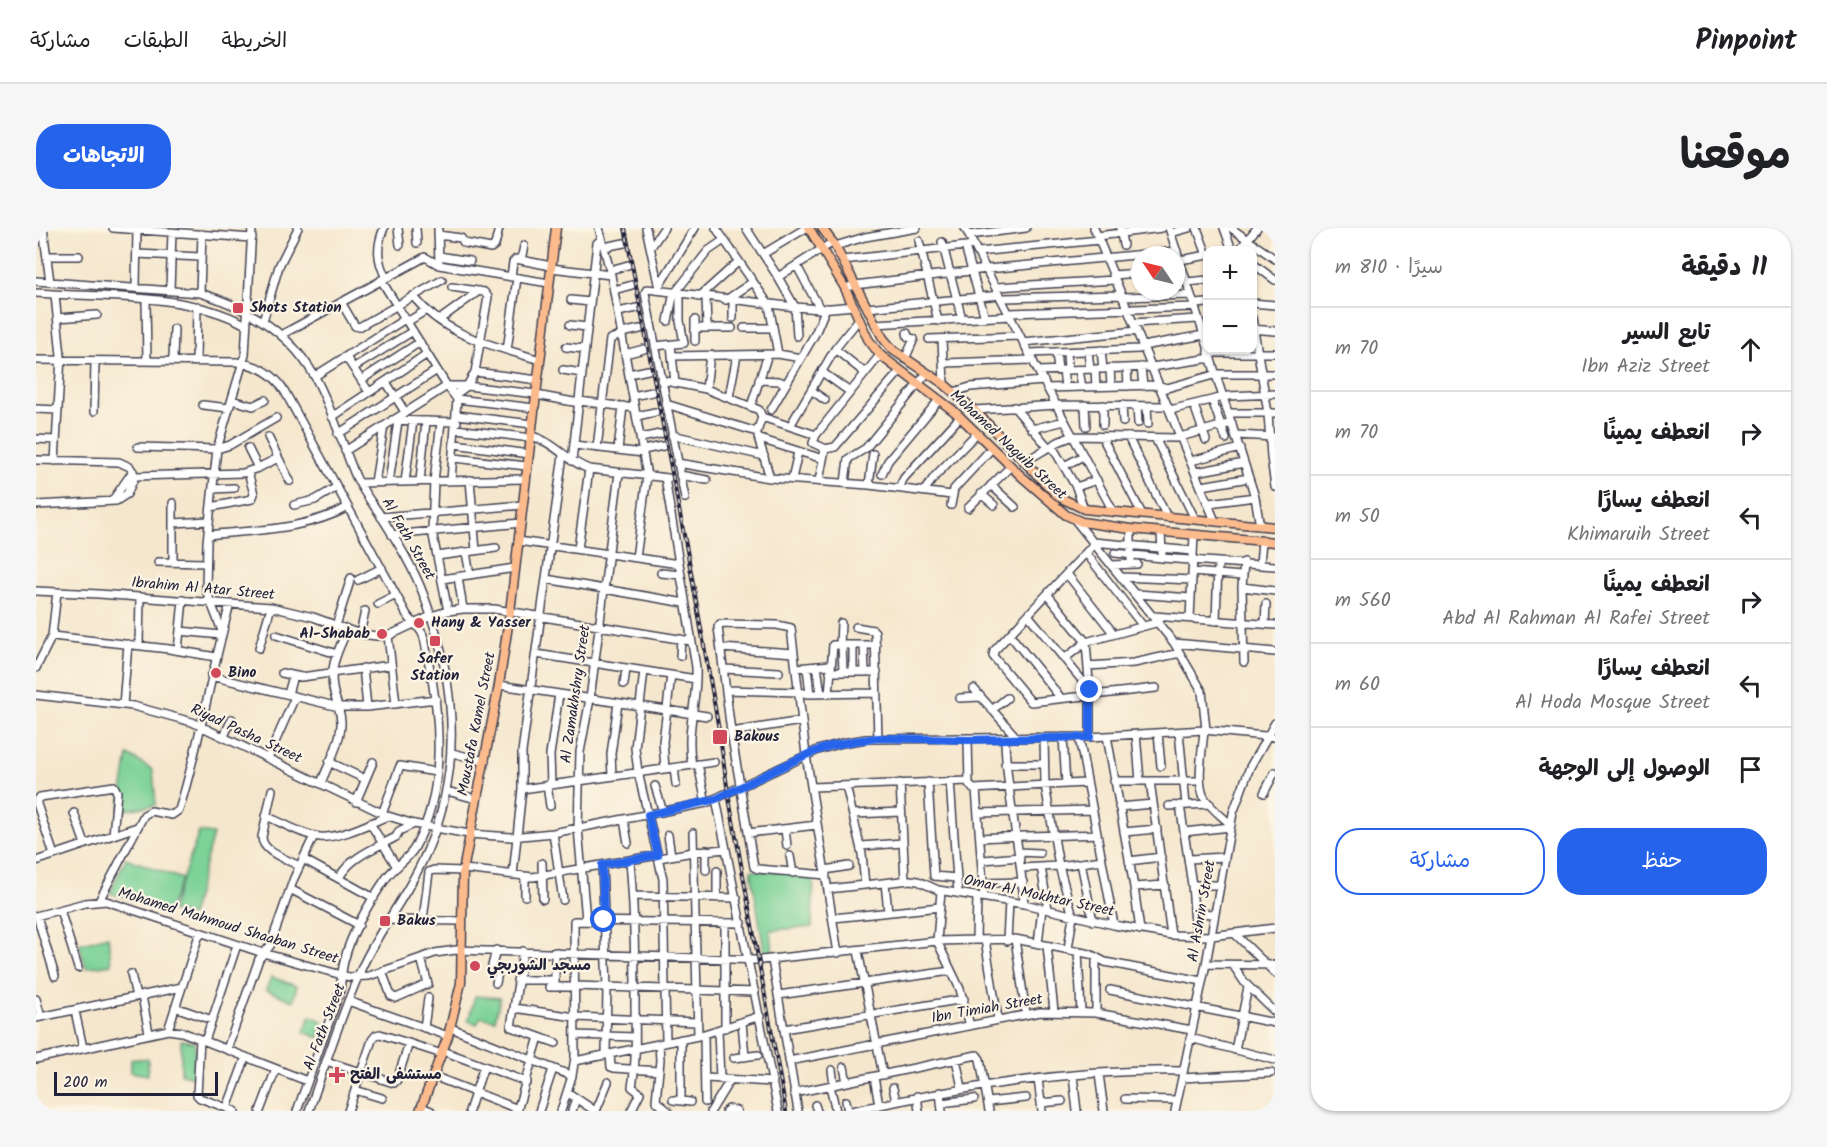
<!DOCTYPE html>
<html lang="ar">
<meta charset="utf-8">
<style>
body{margin:0;font-family:Kalam,"Playpen Sans Arabic",sans-serif;background:#f6f6f6;color:#202124;direction:rtl}
.controls{position:absolute;right:18px;top:18px;display:grid;overflow:hidden;border-radius:12px;box-shadow:0 2px 4px #0004}
.controls button{width:54px;height:54px;display:grid;place-items:center;padding:0;border:0;border-bottom:2px solid #e0e0e0;background:#fff;color:#202124;font:30px sans-serif}
.compass{position:absolute;left:1095px;top:18px;width:54px;height:54px;border-radius:50%;background:#fff;box-shadow:0 2px 4px #0004;rotate:305deg}
.scale{position:absolute;left:18px;bottom:15px;width:164px;box-sizing:border-box;padding-left:6px;border:3px solid #22223b;border-top:0;font-size:16px;line-height:21px;white-space:nowrap;color:#22223b;-webkit-text-stroke:4px #fcf5e5;paint-order:stroke}
.stop{position:absolute;width:18px;height:18px;margin:-14px;border:4px solid #2563eb;border-radius:50%;background:#fff}
.stop.end{background:#2563eb;border-color:#fff;box-shadow:0 2px 6px #0008}
.list{margin:0;padding:0;list-style:none}
h2{display:flex;justify-content:space-between;align-items:center;height:78px;margin:0;padding:0 24px;font-size:26px}
h2 small{font-size:20px;font-weight:400;color:#757577}
.list li{display:grid;grid-template-columns:39px 1fr auto;gap:18px;align-items:center;box-sizing:border-box;height:84px;padding:0 24px;border-top:2px solid #e0e0e0}
.list b{display:block;font-size:22px;white-space:nowrap}
.list p{margin:0;font-size:20px;white-space:nowrap;color:#757577}
.list em{font-size:20px;font-style:normal;color:#757577}
.actions{display:flex;gap:12px;padding:18px 24px}
.actions a{flex:1;padding:14px 0;border:2px solid #2563eb;border-radius:24px;text-align:center;font-size:21px;color:#2563eb}
.actions .main{background:#2563eb;color:#fff}
.icon{flex:none;width:33px;height:33px;fill:none;stroke:currentColor;stroke-width:2;stroke-linecap:round;stroke-linejoin:round}
.map{position:relative;flex:none;width:1239px;height:883px;overflow:hidden;direction:ltr;border-radius:24px}
header{display:flex;align-items:center;gap:36px;box-sizing:border-box;height:84px;padding:0 30px;background:#fff;border-bottom:2px solid #e0e0e0}
header strong{font-size:28px}
nav{display:flex;gap:33px;margin-inline-start:auto;font-size:21px}
.intro{display:flex;align-items:center;justify-content:space-between;box-sizing:border-box;height:144px;padding:0 36px}
h1{margin:0;font-size:42px}
.button{padding:15px 27px;border-radius:24px;background:#2563eb;color:#fff;font-size:21px;font-weight:700}
main{display:flex;gap:36px;padding:0 36px}
aside{flex:1;background:#fff;border-radius:24px;box-shadow:0 2px 4px #0004}
.map>svg:first-child{display:block}
.green{fill:#7bd297;stroke:#4e7a69;stroke-width:1.5}
.lines{fill:none;stroke-linecap:round;stroke-linejoin:round}
.minor-casing{stroke:#424051;stroke-width:10}
.major-casing{stroke:#424051;stroke-width:11}
.minor{stroke:#fff;stroke-width:7}
.major{stroke:#fbbb8d;stroke-width:8}
.rail-casing{stroke:#22223b;stroke-width:4}
.rail{stroke:#fcf5e5;stroke-width:1.5;stroke-dasharray:4.5;stroke-linecap:butt}
.route{stroke:#2563eb;stroke-width:8}
.poi-dot{fill:#d1495b;stroke:#fcf5e5;stroke-width:2}
.labels{text-anchor:middle;dominant-baseline:central;stroke-width:4.5;stroke-linejoin:round;paint-order:stroke}
.poi-label{font-size:15px;font-weight:bold;fill:#22223b;stroke:#fcf5e5;text-anchor:start}
.street-label{font-size:15px;fill:#22223b;stroke:#fcf5e5}
</style>
<header>
<strong>Pinpoint</strong>
<nav><a>الخريطة</a><a>الطبقات</a><a>مشاركة</a></nav>
</header>
<div class="intro"><h1>موقعنا</h1><a class="button">الاتجاهات</a></div>
<main>
<aside>
<h2>11 دقيقة<small>سيرًا · 810 m</small></h2>
<ul class="list">
<li><svg class="icon" aria-label="ahead" viewBox="0 0 24 24"><path d="M12 20V5M6 11l6-6 6 6"/></svg><div><b>تابع السير</b><p>Ibn Aziz Street</p></div><em>70 m</em></li>
<li><svg class="icon" aria-label="right" viewBox="0 0 24 24"><path d="M7 20v-9h11M14 6l5 5-5 5"/></svg><div><b>انعطف يمينًا</b></div><em>70 m</em></li>
<li><svg class="icon" aria-label="left" viewBox="0 0 24 24"><path d="M17 20v-9H6M10 6l-5 5 5 5"/></svg><div><b>انعطف يسارًا</b><p>Khimaruih Street</p></div><em>50 m</em></li>
<li><svg class="icon" aria-label="right" viewBox="0 0 24 24"><path d="M7 20v-9h11M14 6l5 5-5 5"/></svg><div><b>انعطف يمينًا</b><p>Abd Al Rahman Al Rafei Street</p></div><em>560 m</em></li>
<li><svg class="icon" aria-label="left" viewBox="0 0 24 24"><path d="M17 20v-9H6M10 6l-5 5 5 5"/></svg><div><b>انعطف يسارًا</b><p>Al Hoda Mosque Street</p></div><em>60 m</em></li>
<li><svg class="icon" aria-label="arrive" viewBox="0 0 24 24"><path d="M6 21V4h12l-3 4 3 4H6"/></svg><div><b>الوصول إلى الوجهة</b></div></li>
</ul>
<div class="actions"><a class="main">حفظ</a><a>مشاركة</a></div>
</aside>
<div class="map">
<svg width="1239" height="883" viewBox="0 0 1239 883">
<rect width="100%" height="100%" fill="#fcf5e5"/>
<filter id="ink" filterUnits="userSpaceOnUse"><feTurbulence type="fractalNoise" baseFrequency=".0167" numOctaves="2"/><feDisplacementMap in="SourceGraphic" scale="12" xChannelSelector="R" yChannelSelector="G"/><feConvolveMatrix kernelMatrix="1 2 1 2 8 2 1 2 1" color-interpolation-filters="sRGB"/></filter>
<filter id="wash" filterUnits="userSpaceOnUse"><feTurbulence type="fractalNoise" baseFrequency=".008" numOctaves="4" result="noise"/><feDisplacementMap in="SourceGraphic" scale="24" xChannelSelector="R" yChannelSelector="G"/><feGaussianBlur stdDeviation="1.35" result="paint"/><feColorMatrix in="noise" values="0 0 0 0 0 0 0 0 0 0 0 0 0 0 0 0 0 1.4 0 .05"/><feComposite in="paint" operator="in"/></filter>
<g filter="url(#wash)">
<rect width="100%" height="100%" fill="#f5e7cd"/>
<!-- green -->
<path class="green" d="M92 527 117 542 120 577 83 583Z
M163 604 177 606 155 688 135 683Z
M90 630 146 651 132 683 74 665Z
M715 642 778 646 776 699 735 702 737 728 729 729Z
M72 708 75 736 50 740 43 716Z
M235 749 261 758 257 773 230 762Z
M439 768 464 770 459 792 445 789 441 796 432 793Z
M274 788 287 793 283 810 268 804Z
M145 812 159 814 158 849 145 846Z
M95 831H112V847L95 844Z"/>
</g>
<g filter="url(#ink)">
<g class="lines">
<defs>
<path id="minor" d="M7 0 14 54
M77 0 216 10
M348 0C340 19 341 32 350 50
M362 0 364 17
M380 0 381 15
M402 0 403 37
M563 0 575 47 611 248 600 330
M610 0 623 60
M680 0 733 77 742 126
M710 0 742 49 759 79 761 108
M929 0 1002 143 1077 283
M1058 0 1179 293
M1084 0 1087 17
M1133 0 1172 119
M1161 0 1171 27
M1188 0 1196 22
M1195 0 1239 31
M1236 0 1239 2
M1135 5 1153 0
M402 7 425 10 428 15 455 20 459 17 463 0
M933 7 990 0
M1061 8 1126 0
M883 13 902 93
M906 14 926 91
M799 18 829 9 881 0
M929 18 949 90
M568 19 588 15
M615 19 628 0
M1203 22 1221 0
M942 24 1063 12
M101 26 165 29
M727 26 770 0
M11 28H43
M403 28 434 33
M485 32 488 18
M807 32 938 17
M1144 32 1172 27
M1216 35 1239 52
M761 38 784 81
M515 40 575 47
M574 42 592 37
M1077 47 1104 45
M475 49 477 34 480 31 515 38
M742 49 797 14
M345 52 411 158 421 171 415 253
M0 53 164 65C211 79 254 104 279 149 296 180 306 216 320 249 326 262 335 274 343 285 360 312 377 338 388 368 421 456 428 548 386 634 369 670 344 701 327 737 306 784 290 834 273 883
M1151 54 1172 52
M623 58 659 0
M100 59 101 2
M416 59 448 64 452 69 439 144 431 158 419 167
M961 59 1079 52
M809 60 819 57 951 41 1141 23
M134 62 136 4
M578 62 596 57
M0 65C67 70 150 64 210 97
M164 65 166 6
M639 65 672 23 688 12
M19 67 25 128 19 233
M377 68C410 109 456 117 504 132
M663 69 703 33
M1086 69 1155 67
M670 70 671 100
M966 70 1086 67
M110 72 111 133
M535 72 554 74
M690 72 717 54
M697 72V90
M305 74 319 98 323 99 406 52
M1216 75 1239 77
M1158 76 1172 75
M831 80 964 67
M582 84 601 80
M973 85 1159 79
M22 90 61 87
M1216 90 1232 185 1235 229 1239 259
M403 92 443 63
M659 92V113
M227 93 243 38 262 0
M632 93 638 64
M371 94 389 83
M1097 95 1162 91
M839 96 975 88
M534 97 551 99
M659 100H696
M708 100H737
M1216 101 1239 103
M586 105 604 101
M245 107 389 29 403 37 513 55
M893 111 984 108
M906 111 908 156
M987 114 1101 103
M635 117 639 155
M619 118 648 115 644 93V65
M530 119 549 121
M799 121 829 145
M471 122 481 50
M1065 122 1067 141
M1172 122 1219 269 1224 298
M1052 123 1054 141
M1020 124 1022 142
M1031 124 1032 142
M993 125 1103 121 1107 118 1168 107
M1173 125H1239
M589 126 608 121
M636 128 742 126 765 130
M310 129 333 164
M869 131 878 111 872 109 871 105
M0 132 201 134C222 137 239 146 249 164L371 387C376 394 382 398 386 405 390 412 390 423 392 431 405 491 410 563 379 619 372 632 359 638 351 649 335 672 316 702 309 730 305 742 306 754 303 766L261 883
M137 133 138 101
M160 134 161 78
M908 135 997 132
M1105 139 1107 158
M317 140 377 103
M1074 140 1075 158
M1091 140 1092 158
M1059 141 1060 159
M527 142 546 145
M1027 142 1029 159
M1043 142 1046 159
M1002 143 1116 139 1175 130
M439 144 502 152
M786 144 814 164
M593 146 612 142
M279 148 369 91
M325 152 384 114
M625 152 670 161 723 182 726 189 721 204
M723 152 743 153 750 156
M350 154 369 184
M1011 160 1120 157 1131 160 1181 146H1239
M670 161 674 127
M775 162 789 172
M918 164 934 159 1008 153
M500 167 543 175
M597 168 616 164
M693 169 701 127
M421 171 498 180
M196 172 217 178 229 172
M1176 172 1190 211
M543 173 599 180
M630 176 721 204
M167 177 193 180
M1049 177 1050 198
M1067 177V197
M1086 177 1087 194
M1158 177 1170 212
M715 178 732 126
M1101 178 1102 195
M1111 178 1112 196
M978 179 1013 220
M0 181 22 182
M735 182 779 106 790 80
M938 182 1021 177 1132 178
M1134 182 1192 168 1239 166
M58 183 59 133
M1193 185H1239
M421 187 496 196
M601 188 619 184
M296 189 391 126
M726 189 780 207
M356 192 421 194
M405 194 398 253 396 303 412 383
M754 198 799 121 823 91
M420 201 495 210
M996 201 1029 193
M302 206 401 142
M636 207 728 228
M1200 207 1239 209
M495 208C517 213 532 234 553 241L632 250
M232 209 254 253
M722 209 734 250
M1066 209 1106 286
M1092 209 1131 289
M605 210 624 206
M1119 210 1159 291
M0 211 20 212
M724 211 787 231
M419 216 493 226
M538 217 607 225
M1016 218 1040 259 1048 281
M102 219 181 221 194 217 240 190
M212 220 222 240
M561 220 574 111 586 107
M790 221 777 215 780 207 844 127
M582 222 587 178
M607 222 627 218
M309 223 411 158H431L500 166
M418 230 491 238
M0 232 83 234 94 239 99 248
M536 233 561 15 566 11
M1155 233 1204 220
M988 234 1022 214 1037 208 1140 210 1196 195
M641 235 734 250 833 257 916 267
M1028 238 1047 228
M1160 244 1208 235
M846 246 852 233 903 172
M644 247 671 252
M99 248 207 245 222 240 242 230
M629 250 660 439C662 472 649 504 656 537
M756 251 762 224
M434 252 440 323
M384 253 390 193
M783 253 789 221 799 219 864 143
M339 254 348 198
M353 254 362 193
M369 254 377 193
M323 255 490 251
M809 255 812 231 830 220 891 145
M833 257 837 226
M955 257 979 279
M1166 258 1213 250
M1040 259 1061 252
M863 260 868 250 924 189
M177 261 198 260
M888 263 899 248 941 205
M945 266 958 277
M649 270 609 65 611 61 759 79 784 81 818 78
M76 273 97 243
M137 275V334
M1173 275 1219 269
M0 277 80 273 91 266 99 248
M258 277 279 272 301 259
M915 277 918 261 956 220
M175 279 216 271 218 266 212 244
M932 280 975 238
M345 289 487 277
M1039 292 1138 415 1166 463 1170 502
M137 295 173 293
M1095 301V336
M1125 304 1126 325
M172 307C219 302 270 302 312 279
M356 307 485 295
M482 313 643 336
M1057 314 1157 323
M1058 316 958 423 957 428 995 474 1120 460
M542 321 553 241
M430 324 434 347
M1050 325 1107 398
M1079 325 1126 330 1239 338
M401 328 460 320
M122 334 170 335
M1208 334 1206 359 1208 434
M1224 336 1226 313
M1075 337 1101 336
M1156 344 1206 348
M625 345 645 347
M1031 346 1078 406
M422 349 427 381
M1086 349 1156 352
M406 351 479 340
M510 351 649 375
M322 352 346 340
M1206 359 1239 363
M0 363 63 366 235 379 277 389 324 406 341 408H352L395 388 412 383 427 381H458L655 413
M1101 366 1155 370
M1012 367 1050 414 1054 467V509
M342 376 360 367
M993 388 1054 462
M1118 388 1239 397
M1154 390 1158 307
M1180 393 1182 335
M1229 396 1230 376
M300 398 315 350
M820 399 837 402 839 404 842 511
M144 403 185 407
M186 403 170 362 171 314 181 221 209 127 216 0
M324 406 329 383
M240 407 301 426
M974 407 1024 469
M16 408 133 421 180 429
M352 408 360 476
M1138 415 1239 424
M103 417 104 369
M804 417 805 395
M806 417 807 444
M817 417V444
M828 417 829 444
M223 420 235 379
M685 420 758 425
M142 422 147 372
M500 426 660 451
M644 428 645 411
M1028 431 1050 414 1123 394
M781 438 785 466
M1052 438 1098 435 1144 425
M771 439 774 466
M0 440 16 408 21 364
M327 440 331 479
M760 440 794 437
M688 441 743 444
M608 443 599 520 602 544 627 651 630 814
M794 444H841
M246 445 265 449 355 437
M175 448 303 479H331L400 471
M588 456 590 441
M463 457 671 488
M938 461 981 510
M691 462 763 464 772 466 841 465
M252 466 257 448
M793 466 797 417H840
M0 467 97 478 156 494 352 588 378 596 433 606 475 609 517 605 670 575 782 522 806 515 830 511 1054 509 1168 502 1239 509
M924 470 945 469
M87 477 92 416
M956 482 971 470
M1168 502C1167 519 1160 554 1168 569 1174 580 1186 588 1195 597
M695 504 766 493
M1143 504 1150 577
M1122 505 1125 538
M1100 506 1104 553
M188 508 196 491
M1071 508 1098 659 1104 702
M1027 509 1030 556
M1043 509 1078 697
M1008 510 1009 557 1023 638 1037 688 1032 721
M932 511 933 556 937 561 1050 555
M969 511C970 566 985 620 988 676
M416 525 449 533
M232 530 259 469
M293 534 329 551
M662 536 670 575
M969 536H1008
M638 540 640 556
M629 541 627 514 635 447
M576 548 575 526 582 475
M914 553 922 665
M1078 553H1164
M1114 553 1135 707
M892 554 898 648 921 650
M285 555C292 537 304 516 305 497 306 484 299 473 297 460 293 439 303 421 311 402
M864 555 869 652
M515 556 514 527 523 466
M511 557 514 578
M619 558 627 584
M810 558 826 626 829 657
M776 559 933 553
M486 561 678 534
M940 561 948 669
M236 562 226 609C226 624 251 631 263 638
M411 563 440 571
M1228 565 1239 544
M680 571 742 883
M320 574 337 534
M1144 577 1156 657 1160 708
M1133 578 1174 576
M1083 579 1117 576
M38 585 49 616
M942 585 1056 582
M346 586 364 538 400 544
M817 586 865 584
M230 588C247 595 266 607 284 609 303 611 334 595 352 588
M588 592 592 615
M334 595 361 639
M749 601 751 618
M1088 604 1121 601
M1148 604 1194 599
M517 605 527 672
M657 605 662 808
M712 605 781 597
M632 607 635 628
M944 610C983 607 1022 608 1061 606
M825 618 867 615
M670 622V642
M983 624 1004 625
M18 627 1 576V572L4 569 78 558 81 564 77 607
M754 628 757 645
M623 630 657 624 690 621
M267 631 338 670
M1153 631 1189 629
M947 632 984 629
M0 633 101 599
M594 633C598 679 599 725 599 771 599 801 601 830 596 859L604 865 595 883
M1093 633 1125 629
M506 635 507 671
M1045 635 1057 693
M566 637 571 759 570 827
M1005 639 1012 681
M985 640 1023 638 1066 632
M428 641 497 649 622 627
M789 642 813 638
M681 643V670
M477 647 486 561V524L527 227
M790 647 722 641 718 639 695 504 682 399 684 396 741 397 755 400 770 527 802 725
M303 650C314 629 339 620 360 609L363 603 378 596
M849 655 852 684
M948 655 987 654
M1156 657H1184
M1098 659 1129 657
M254 661 323 697
M792 661 874 652 882 653 902 662 988 676 1078 697 1135 707 1175 708 1239 700
M905 663 901 713 924 761 934 798
M489 668V649
M597 668 701 670
M63 673 108 587 115 583 136 587 143 582C164 515 175 444 194 376
M24 682 42 740
M1159 685 1179 686
M0 688 49 675 70 673 227 725 313 749 333 748 399 725 420 722 725 732 901 713 979 711 1054 726 1069 734 1166 753
M1 688 19 748
M797 690 904 679
M352 692 426 693
M387 692 393 644 398 642 427 643
M550 692 542 600 544 524 554 471 583 245
M689 695V800
M1198 705 1239 745
M979 711 990 786
M940 712 941 668
M949 712 962 791
M971 713 973 673
M1002 716 1006 680
M1011 718 1018 783
M487 723 475 799 520 815
M822 723 847 847
M1042 723 1045 784
M519 724V759
M736 732 762 883
M1170 736 1239 737
M1197 737 1209 755 1239 784
M346 743 355 768 360 770 392 756 385 730
M95 746 100 769
M481 752H519
M460 755 462 745 455 742 460 722
M539 758 719 764
M513 759H539
M1074 762 1239 795
M742 767 915 743
M106 768 113 805
M0 771 5 789
M312 773 412 808
M139 779 176 792
M478 780 539 789 661 794
M39 783 47 820
M1060 785V729
M0 790 146 759
M706 794 709 829
M388 800 392 770
M415 800 536 848
M748 801 928 771
M132 802 164 704
M682 802 684 851
M668 806 669 874
M539 807 599 809
M1154 810 1239 832
M164 811 161 867 164 870 199 883
M645 811V873
M169 813 201 717
M623 816 624 832 620 873 632 883
M191 821 223 731 234 718 258 650 278 608
M1199 822 1212 759
M407 823 491 854
M574 826 575 839 578 840 623 843
M698 830 722 827
M0 831 132 802 146 804 271 853
M920 831 926 860
M290 833 358 855 361 852 373 815
M539 833 662 808 724 788
M753 833 1004 784 1060 785 1156 802
M808 839 811 854
M796 842 798 857
M1063 846 1068 883
M397 848 482 881
M1037 848 1041 883
M838 849 843 877
M670 850 737 854
M1146 850 1235 845
M1002 851 1006 883
M794 858 800 883
M857 860 860 873
M319 862 346 870
M531 864 559 883
M904 864 906 883
M758 865 941 827 944 831 953 883
M881 868 883 883
M1089 871 1141 872
M637 872 654 874
M810 873 812 883
M952 874 990 870
M905 875 938 871
M1005 875 1026 873
M779 877 781 883
M385 879 395 883
M191 880 210 829
M224 883 240 841
M312 883 336 812 340 807 344 806 406 826
M433 883 448 838
M481 883 503 809
M503 883 517 841
M525 883 536 848 539 829 538 693 706 695
M536 883 540 870
M560 883 572 854
M675 883 694 852
M690 883 693 881 701 883
M816 883C925 859 1036 841 1147 843
M1139 883 1170 736 1197 585 1214 539 1239 495"/>
<path id="major" d="M773 0 809 60 832 111 844 127 918 183 984 247 1030 287 1046 294 1095 301 1239 314
M786 0 799 18 847 110 857 122 908 156 938 182 1023 269 1048 281 1239 299
M384 883 412 808 425 755 427 643 463 457 474 384 520 0"/>
</defs>
<!-- minor casing -->
<use href="#minor" class="minor-casing"/>
<!-- major casing -->
<use href="#major" class="major-casing"/>
<!-- minor -->
<use href="#minor" class="minor"/>
<!-- major -->
<use href="#major" class="major"/>
<defs>
<path id="rail" d="M589 0 653 333 683 502 692 565 750 883"/>
</defs>
<!-- rail casing -->
<use href="#rail" class="rail-casing"/>
<!-- rail -->
<use href="#rail" class="rail"/>
</g>
</g>
<g class="lines" filter="url(#ink)">
<!-- route -->
<path class="route" d="M568 692 566 637 622 627 612 587 680 571 770 527 794 518 818 513 842 510 933 512 1054 509V462"/>
</g>
<!-- markers -->
<g class="poi-dot">
<rect x="196" y="74" width="12" height="12" rx="3"/>
<circle cx="383" cy="395" r="6"/>
<circle cx="346" cy="406" r="6"/>
<rect x="393" y="407" width="12" height="12" rx="3"/>
<circle cx="180" cy="445" r="6"/>
<rect x="676" y="501" width="16" height="16" rx="3"/>
<rect x="343" y="687" width="12" height="12" rx="3"/>
<circle cx="439" cy="738" r="6"/>
<path d="M298 838h6v6h6v6h-6v6h-6v-6h-6v-6h6z"/>
</g>
<g class="labels">
<!-- poi labels -->
<g class="poi-label">
<text x="214" y="80">Shots Station</text>
<text x="395" y="395">Hany &amp; Yasser</text>
<text x="334" y="406" text-anchor="end">Al-Shabab</text>
<text x="399" y="431" text-anchor="middle">Safer<tspan x="399" dy="17">Station</tspan></text>
<text x="192" y="445">Bino</text>
<text x="698" y="509">Bakous</text>
<text x="361" y="693">Bakus</text>
<text x="451" y="738">مسجد الشوربجي</text>
<text x="314" y="847">مستشفى الفتح</text>
</g>
<!-- street labels -->
<g class="street-label">
<text transform="translate(972 217) rotate(43)">Mohamed Naguib Street</text>
<text transform="translate(372 311) rotate(60)">Al Fath Street</text>
<text transform="translate(167 361) rotate(5)">Ibrahim Al Atar Street</text>
<text transform="translate(540 466) rotate(-82)">Al Zamakhshry Street</text>
<text transform="translate(441 496) rotate(-79)">Moustafa Kamel Street</text>
<text transform="translate(210 506) rotate(25)">Riyad Pasha Street</text>
<text transform="translate(1003 668) rotate(12)">Omar Al Mokhtar Street</text>
<text transform="translate(1166 683) rotate(-80)">Al Ashrin Street</text>
<text transform="translate(192 698) rotate(17)">Mohamed Mahmoud Shaaban Street</text>
<text transform="translate(951 781) rotate(-10)">Ibn Timiah Street</text>
<text transform="translate(289 799) rotate(-69)">Al Fath Street</text>
</g>
</g>
</svg>
<div class="controls">
<button>+</button>
<button>−</button>
</div>
<svg class="compass" viewBox="-18 -18 36 36"><path d="M0-13l5 13h-10z" fill="#e53935"/><path d="M0 13l5-13h-10z" fill="#757577"/></svg>
<div class="scale">200 m</div>
<div class="stop" style="left:568px;top:692px"></div>
<div class="stop end" style="left:1054px;top:462px"></div>
</div>
</main>
